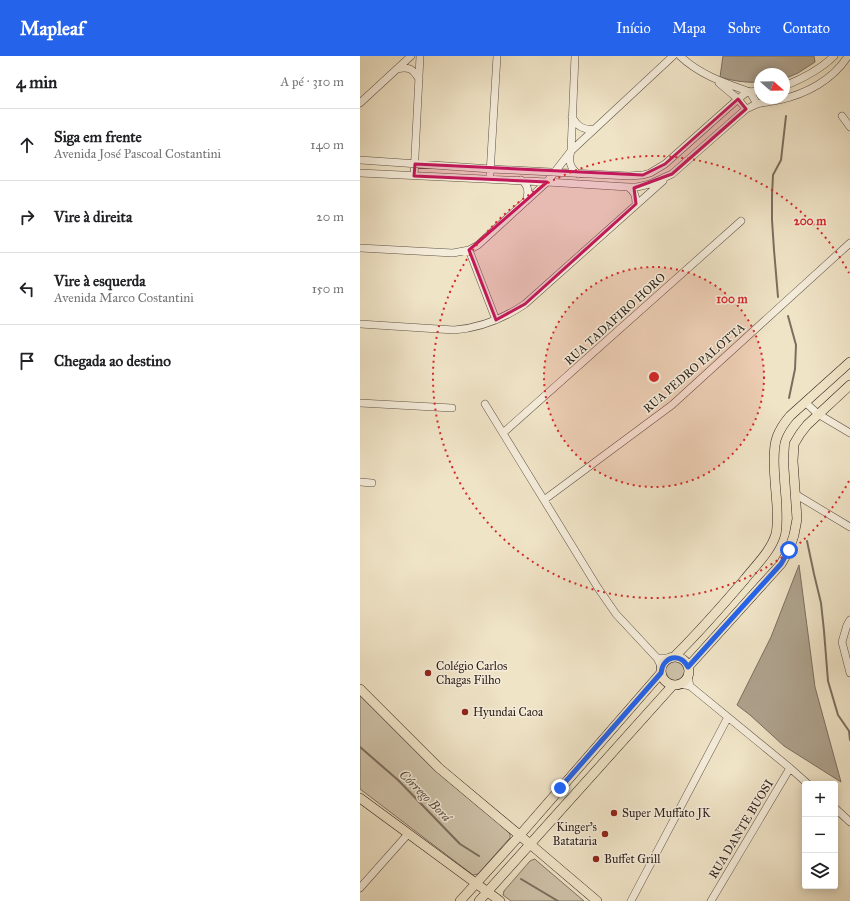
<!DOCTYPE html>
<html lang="pt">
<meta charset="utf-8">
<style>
body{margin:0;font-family:"IM FELL Great Primer",serif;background:#f6f6f6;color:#202124}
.controls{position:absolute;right:12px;bottom:12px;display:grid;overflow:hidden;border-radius:4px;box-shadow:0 2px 10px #0003}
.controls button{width:36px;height:36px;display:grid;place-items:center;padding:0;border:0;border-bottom:1px solid #e0e0e0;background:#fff;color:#202124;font:20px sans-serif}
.compass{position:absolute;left:394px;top:12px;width:36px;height:36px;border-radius:50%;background:#fff;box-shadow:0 2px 10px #0003;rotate:110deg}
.stop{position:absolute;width:12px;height:12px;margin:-9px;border:3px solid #2563eb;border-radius:50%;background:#fff}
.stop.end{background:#2563eb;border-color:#fff;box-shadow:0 1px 4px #0008}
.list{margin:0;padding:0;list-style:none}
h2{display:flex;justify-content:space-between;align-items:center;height:52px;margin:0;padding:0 16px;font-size:17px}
h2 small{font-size:13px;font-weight:400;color:#757577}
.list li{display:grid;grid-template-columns:26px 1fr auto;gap:12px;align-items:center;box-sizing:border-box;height:72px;padding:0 16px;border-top:1px solid #e0e0e0}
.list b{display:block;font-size:15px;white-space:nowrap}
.list p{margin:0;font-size:13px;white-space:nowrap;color:#757577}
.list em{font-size:13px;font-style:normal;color:#757577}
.icon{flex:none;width:22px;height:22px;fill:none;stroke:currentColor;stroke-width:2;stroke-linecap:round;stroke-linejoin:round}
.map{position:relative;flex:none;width:490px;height:845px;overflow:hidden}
header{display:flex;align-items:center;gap:24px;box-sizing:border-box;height:56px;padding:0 20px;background:#2563eb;color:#fff}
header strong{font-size:19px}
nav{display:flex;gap:22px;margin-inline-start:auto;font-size:14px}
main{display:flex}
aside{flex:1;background:#fff}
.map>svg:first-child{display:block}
.green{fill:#cfc3aa;stroke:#7f7263}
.water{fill:#aea28d;stroke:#7b6e60}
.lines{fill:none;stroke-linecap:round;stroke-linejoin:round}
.stream{stroke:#7b6e60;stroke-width:2}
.minor-casing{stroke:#5f5247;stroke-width:8}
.major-casing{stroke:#2f211c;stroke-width:10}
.minor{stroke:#f5eddb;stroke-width:7}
.major{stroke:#f0e4c7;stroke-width:9}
.route{stroke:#2563eb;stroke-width:5}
.marked{fill:#c2185b;fill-opacity:0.2;stroke:#c2185b;stroke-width:3;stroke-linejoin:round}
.ring{fill:none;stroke:#d62828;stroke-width:2;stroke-dasharray:2 4}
.poi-dot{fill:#8f2418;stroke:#f5eddb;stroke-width:1.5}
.labels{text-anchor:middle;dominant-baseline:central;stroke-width:3;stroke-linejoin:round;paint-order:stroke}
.street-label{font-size:12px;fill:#2f211c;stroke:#f5eddb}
.poi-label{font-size:12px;fill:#2f211c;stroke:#f5eddb;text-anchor:start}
.water-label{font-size:13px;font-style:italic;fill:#5b4e44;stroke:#f5eddb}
.centre{fill:#d62828;stroke:#f5eddb;stroke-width:2}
.ring-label{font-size:12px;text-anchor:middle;font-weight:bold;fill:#d62828;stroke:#f5eddb;stroke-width:3;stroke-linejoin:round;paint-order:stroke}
</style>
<header>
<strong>Mapleaf</strong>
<nav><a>Início</a><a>Mapa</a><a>Sobre</a><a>Contato</a></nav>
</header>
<main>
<aside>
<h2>4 min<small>A pé · 310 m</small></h2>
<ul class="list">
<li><svg class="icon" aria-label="ahead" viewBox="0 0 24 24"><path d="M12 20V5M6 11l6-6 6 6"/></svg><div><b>Siga em frente</b><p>Avenida José Pascoal Costantini</p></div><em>140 m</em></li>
<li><svg class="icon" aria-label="right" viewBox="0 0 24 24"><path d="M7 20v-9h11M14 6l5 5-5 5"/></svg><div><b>Vire à direita</b></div><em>20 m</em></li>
<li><svg class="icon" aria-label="left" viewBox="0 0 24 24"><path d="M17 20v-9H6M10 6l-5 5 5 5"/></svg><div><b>Vire à esquerda</b><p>Avenida Marco Costantini</p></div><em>150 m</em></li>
<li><svg class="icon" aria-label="arrive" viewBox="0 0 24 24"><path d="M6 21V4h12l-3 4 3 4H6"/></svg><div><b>Chegada ao destino</b></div></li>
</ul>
</aside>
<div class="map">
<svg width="490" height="845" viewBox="0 0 490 845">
<rect width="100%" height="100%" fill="#f0e4c7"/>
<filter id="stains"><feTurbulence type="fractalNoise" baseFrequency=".005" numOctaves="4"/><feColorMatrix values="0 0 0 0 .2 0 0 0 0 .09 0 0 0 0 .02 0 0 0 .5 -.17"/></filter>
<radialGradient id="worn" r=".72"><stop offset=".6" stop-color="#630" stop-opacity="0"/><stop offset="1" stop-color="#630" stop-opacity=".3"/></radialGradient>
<!-- green -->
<path class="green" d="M305 615a10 10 0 1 1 20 0a10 10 0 1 1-20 0Z
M0 638 150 778V782L148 784 118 818 113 819 0 733Z
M175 803 177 805 224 845H151L143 839 144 835 170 805 172 804Z"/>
<!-- water -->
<path class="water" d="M363 0H454L455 6 438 17 424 23V18H400V26C387 27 373 25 360 21Z
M439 509 455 631 481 726 424 690 390 659 377 649 411 581Z"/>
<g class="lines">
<!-- stream -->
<path class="stream" d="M418 241 414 194 412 164V139L413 119 421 104 426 60
M428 260 436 289 435 313 429 342
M447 485 454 518 461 547 464 575 468 625 478 659 489 675 490 684
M0 691 38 724 100 788 119 800
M161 823 198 845"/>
<defs>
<path id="minor" d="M215 0 211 95C208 105 210 112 218 118
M320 0C340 19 365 27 390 36L397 48
M37 13C49 10 53 13 59 23
M359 27 378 43 386 53
M424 30C442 23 460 14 474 0
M0 47 51 0
M482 60 490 71
M212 61C218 71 223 74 234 73
M0 104 131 113 269 120 283 119 290 117 305 108 378 43 387 36 400 35
M0 117 187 126 268 131H277L290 128 312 118 386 53C390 52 393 49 397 48 404 46 412 46 419 44 446 38 473 24 488 0
M130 118 137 0
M54 120 60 0
M161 124C169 129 169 137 166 145
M268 131C275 136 276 140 276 148
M0 192 93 197 109 194 118 189 187 126 211 95 313 0
M109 194 136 264
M0 268 94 274C120 272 143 263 165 248L303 125
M0 347 92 352
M446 347 458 358 490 377
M125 348 238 532 256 558 297 602 302 612
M143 377 381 165
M0 426 12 427
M435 438 490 471
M184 444 312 349 490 187
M490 564 487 569 482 586 490 617
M297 602H310
M328 621 330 630
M321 628 330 630 430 712 448 728
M475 752 490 766
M0 832 48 778
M271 845 368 661
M351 845 430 712"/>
<path id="major" d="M314 601C339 576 362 550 385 523 396 509 411 495 416 478 418 469 417 459 417 450 416 432 411 397 417 381 420 373 424 367 430 360L490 306
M301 615a14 14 0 1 1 28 0a14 14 0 1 1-28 0Z
M328 611 421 508 429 494 434 479 437 463 433 405 434 388 440 378 447 369 490 329
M0 633 79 712 170 788 237 845
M0 742 140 845
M100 845 160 779 301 617
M119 845 313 629"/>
</defs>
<!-- minor casing -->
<use href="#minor" class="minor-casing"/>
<!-- major casing -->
<use href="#major" class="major-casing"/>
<!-- minor -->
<use href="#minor" class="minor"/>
<!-- major -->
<use href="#major" class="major"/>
</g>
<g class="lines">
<!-- route -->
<path class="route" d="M200 732 301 617C303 600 320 596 328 611L421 508 429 494"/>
</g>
<!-- marked area -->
<path class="marked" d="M378 43 386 53 312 118 274 132 276 148 165 248 136 264 109 194 187 126 54 120 55 108 283 119 305 108Z"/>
<!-- distance rings -->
<circle cx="294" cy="321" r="110" fill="#d62828" fill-opacity=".12"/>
<g class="ring">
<circle cx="294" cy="321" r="110"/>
<path d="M489 425A221 221 0 1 1 489 217"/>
</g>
<!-- markers -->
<g class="poi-dot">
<circle cx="68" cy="617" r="4"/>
<circle cx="105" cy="656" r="4"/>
<circle cx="254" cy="757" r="4"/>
<circle cx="245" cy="778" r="4"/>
<circle cx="236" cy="803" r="4"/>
</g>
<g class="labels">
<!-- street labels -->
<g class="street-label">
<text transform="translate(255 263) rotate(-42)">RUA TADAFIRO HORO</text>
<text transform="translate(334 312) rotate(-41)">RUA PEDRO PALOTTA</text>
<text transform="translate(381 773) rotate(-59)">RUA DANTE BUOSI</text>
</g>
<!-- poi labels -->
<g class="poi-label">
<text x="76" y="610">Colégio Carlos<tspan x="76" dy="14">Chagas Filho</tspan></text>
<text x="113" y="656">Hyundai Caoa</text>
<text x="262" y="757">Super Muffato JK</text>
<text x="237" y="771" text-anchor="end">Kinger's<tspan x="237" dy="14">Batataria</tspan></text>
<text x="244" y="803">Buffet Grill</text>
</g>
<!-- water labels -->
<g class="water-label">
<text transform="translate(65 740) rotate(45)">Córrego Borá</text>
</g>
</g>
<circle cx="294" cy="321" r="6" class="centre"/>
<g class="ring-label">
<text x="450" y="169">200 m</text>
<text x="372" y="247">100 m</text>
</g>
<rect width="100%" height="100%" filter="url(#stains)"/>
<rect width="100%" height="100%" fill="url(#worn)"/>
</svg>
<div class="controls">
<button>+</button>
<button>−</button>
<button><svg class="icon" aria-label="layers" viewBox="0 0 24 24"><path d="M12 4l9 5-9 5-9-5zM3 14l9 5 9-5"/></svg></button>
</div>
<svg class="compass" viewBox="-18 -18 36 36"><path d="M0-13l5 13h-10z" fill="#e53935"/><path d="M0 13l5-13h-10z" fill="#757577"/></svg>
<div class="stop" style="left:429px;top:494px"></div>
<div class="stop end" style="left:200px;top:732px"></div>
</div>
</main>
